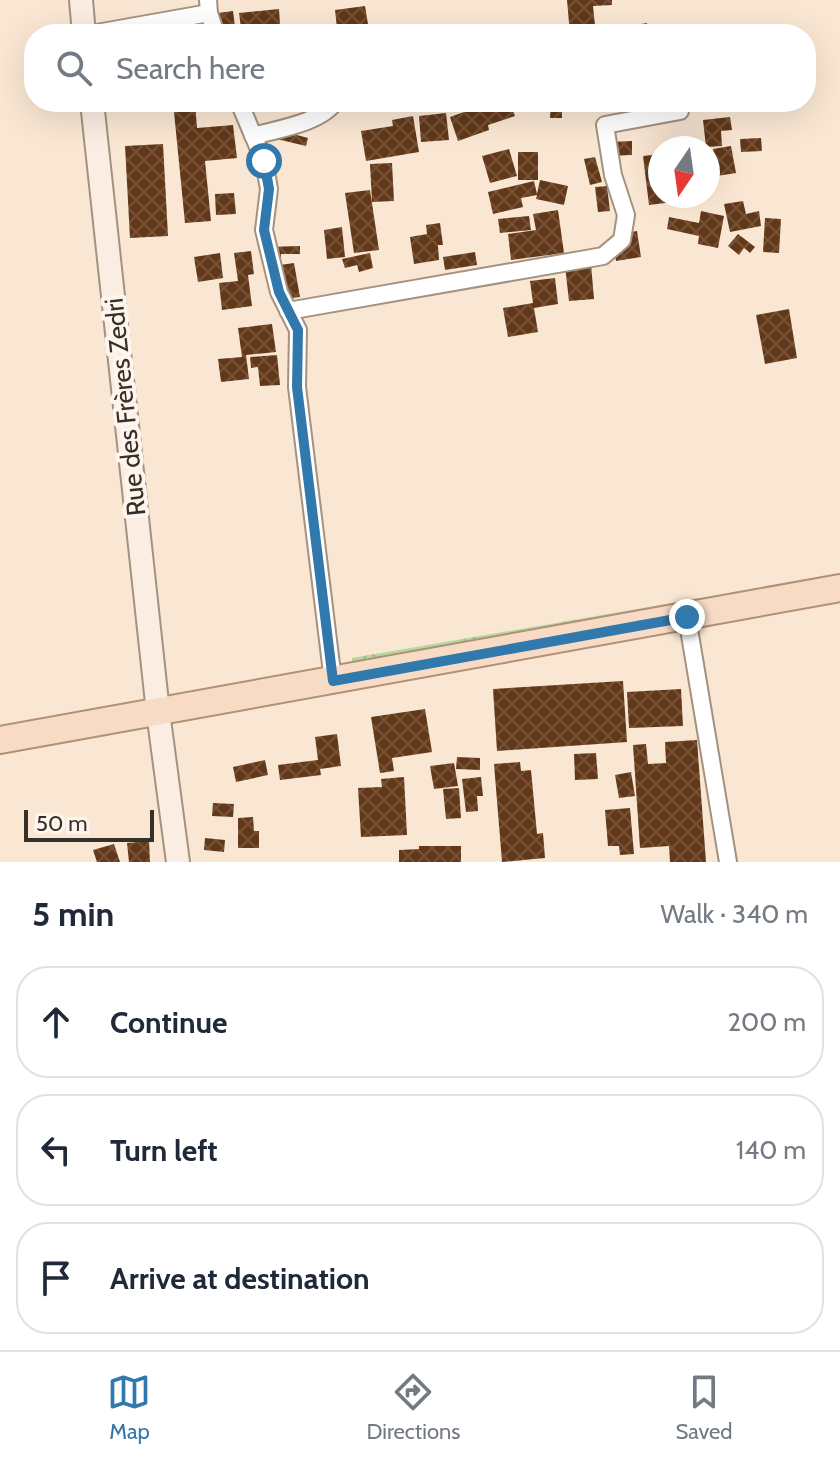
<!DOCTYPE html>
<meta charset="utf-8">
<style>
body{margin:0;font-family:Cabin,sans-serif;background:#f6f6f7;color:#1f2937}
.compass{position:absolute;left:648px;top:136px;width:72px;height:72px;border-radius:50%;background:#fff;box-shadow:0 8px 32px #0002;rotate:193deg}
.scale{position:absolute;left:24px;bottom:20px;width:130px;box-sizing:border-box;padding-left:8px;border:4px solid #373028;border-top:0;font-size:22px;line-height:28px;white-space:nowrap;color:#373028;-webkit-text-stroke:6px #fef6ee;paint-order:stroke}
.stop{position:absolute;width:24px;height:24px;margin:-18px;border:6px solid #3178ad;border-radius:50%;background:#fff}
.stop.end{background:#3178ad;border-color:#fff;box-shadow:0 2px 8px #0008}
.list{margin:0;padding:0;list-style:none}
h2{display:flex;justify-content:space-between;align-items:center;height:104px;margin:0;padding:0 32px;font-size:34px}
h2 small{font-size:26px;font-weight:400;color:#747a83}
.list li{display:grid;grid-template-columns:52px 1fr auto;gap:24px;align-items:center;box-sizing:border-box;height:112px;margin:0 16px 16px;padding:0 16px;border:2px solid #e0e1e3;border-radius:32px}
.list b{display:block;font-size:30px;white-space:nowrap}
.list em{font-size:26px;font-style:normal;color:#747a83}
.icon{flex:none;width:44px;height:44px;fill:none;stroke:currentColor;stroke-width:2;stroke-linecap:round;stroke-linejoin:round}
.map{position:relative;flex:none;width:840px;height:862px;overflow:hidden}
.search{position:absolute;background:#fff;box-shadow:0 8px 32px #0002;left:24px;right:24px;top:24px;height:88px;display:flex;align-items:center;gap:20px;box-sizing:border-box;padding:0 28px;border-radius:32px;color:#747a83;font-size:30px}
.sheet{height:488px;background:#fff}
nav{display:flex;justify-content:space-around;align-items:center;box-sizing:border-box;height:112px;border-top:2px solid #e0e1e3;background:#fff;font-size:22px;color:#747a83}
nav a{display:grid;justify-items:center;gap:4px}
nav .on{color:#3178ad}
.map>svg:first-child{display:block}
.forest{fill:url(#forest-crowns)}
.building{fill:url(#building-cross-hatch)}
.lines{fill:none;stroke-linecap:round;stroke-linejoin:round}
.street-casing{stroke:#a49280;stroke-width:20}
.secondary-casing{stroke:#a49280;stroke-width:26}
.primary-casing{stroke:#b29075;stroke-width:30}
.street{stroke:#fff;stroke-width:16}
.secondary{stroke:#fcede2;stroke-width:22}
.primary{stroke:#f8dbc5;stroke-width:26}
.route{stroke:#3178ad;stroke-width:10}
.labels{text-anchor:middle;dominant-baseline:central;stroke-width:8;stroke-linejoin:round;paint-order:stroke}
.street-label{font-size:26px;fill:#373028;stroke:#fef6ee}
</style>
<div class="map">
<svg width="840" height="862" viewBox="0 0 840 862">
<defs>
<pattern id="forest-crowns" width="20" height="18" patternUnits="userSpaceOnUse" patternTransform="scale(2)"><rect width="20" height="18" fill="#b3d9a1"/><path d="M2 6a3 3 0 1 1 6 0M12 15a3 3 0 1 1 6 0" fill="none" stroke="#9bbb8b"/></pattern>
<pattern id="building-cross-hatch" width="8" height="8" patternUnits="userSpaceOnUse" patternTransform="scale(2)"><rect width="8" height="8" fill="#623818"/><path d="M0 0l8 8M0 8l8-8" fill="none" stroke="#755339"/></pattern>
</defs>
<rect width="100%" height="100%" fill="#fae7d3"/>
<!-- forest -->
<path class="forest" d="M840 574V582L351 673 352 658Z"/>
<!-- building -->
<path class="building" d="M567 0H612V5L593 6 595 25 583 26 584 34H570Z
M365 6 369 30 396 27 397 34H307V32L337 28 335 10Z
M279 9 280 25 241 28 239 13Z
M233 11 236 34H221L218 13Z
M647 23 649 34H615L614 29Z
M689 25V34H659V26Z
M173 102H195L197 128 233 125 237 158 205 161 211 221 185 223Z
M492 102H510L515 116 488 125 489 130 458 141 450 117Z
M551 102H562V118H550Z
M564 102H595L596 109 565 112Z
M446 113 449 140 421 142 419 116Z
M413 116 419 152 366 161 361 131 393 126 392 120Z
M730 117 732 130 721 131 722 146 706 147 703 120Z
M293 131V134L308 138 306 146 268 137Z
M761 138 762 151 741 152 740 139Z
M632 141V155L609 156V142Z
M163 144 168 236 130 238 125 146Z
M731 146 736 173 717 176 713 149Z
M509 149 517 176 490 183 482 156Z
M518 152H538V180H518Z
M660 154V196H706V198L649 205 643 156Z
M595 157 602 182 590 185 584 159Z
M392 163 394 201 372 202 370 164Z
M540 180 568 186 564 205 536 199 537 195 521 198 523 207 493 214 488 192 534 181 537 194Z
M607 186 610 211 598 212 595 187Z
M370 190 379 250 354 253 345 193Z
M234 193 236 214 216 215 215 194Z
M743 201 746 214 759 211 761 226 730 232 724 204Z
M558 210 564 253 511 260 508 234 536 230 533 214Z
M701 211 724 216 718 248 698 244 699 236 667 229 669 217 699 223Z
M529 216 531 230 500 233 498 219Z
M765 218 781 219 779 253 763 252Z
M440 223 443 245H438L439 260 414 264 410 237 427 234 426 225Z
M342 227 345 257 327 259 324 230Z
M637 231 641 257 616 261 612 235Z
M738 234 755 247 750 253 744 248 739 255 728 246Z
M300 246V254H281V263H266V247Z
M251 251 254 274 248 275 252 306 222 310 219 283 238 281 234 253Z
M475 252 477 265 445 270 443 257Z
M220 253 223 278 198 282 194 257Z
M370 253 373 268 359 272 357 265 345 268 342 259Z
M294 263 300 297 279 300 273 266Z
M591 264 594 299 569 301 565 266Z
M555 278 558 304 534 308 538 332 508 337 503 308 533 303 530 281Z
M789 309 797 358 765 364 756 315Z
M272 324 276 352 246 355 249 379 221 382 218 359 242 357 238 328Z
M277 355 280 385 260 386 258 367 251 368 250 357Z
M623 681 627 742 497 751 493 689Z
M681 689 683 726 629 728 627 692Z
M425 709 432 752 392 758 394 771 380 773 371 717Z
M337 734 341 766 320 769 321 775 280 780 278 765 318 760 315 737Z
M697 740 706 862H670L669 846 640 848 633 745 646 744 648 764 666 763 665 742Z
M596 753 598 779 575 780 574 754Z
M457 757 480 758V770L456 769Z
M265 760 268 775 236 782 233 767Z
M520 762 521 771 531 770 537 834 543 833 545 858 502 862 494 764Z
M454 763 458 786 434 789 430 766Z
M631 772 635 796 619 798 615 775Z
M404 777 407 835 361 837 358 788 382 787 381 779Z
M481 777 483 796H477L478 811 466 812 462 779Z
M459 788 461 818 446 819 443 789Z
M213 803 234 804 233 817 212 816Z
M630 808 634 854 620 855 619 846H608L605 810Z
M253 817 254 831H259V848H238V818Z
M205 838 225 840 224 852 204 850Z
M149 841 150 862H129L127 843Z
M114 844 120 862H97L93 850Z
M419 846H461V862H399V850L419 849Z"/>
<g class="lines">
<defs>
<path id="street" d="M209 13 216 34
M91 34 209 13 208 0
M239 102 264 161 269 189 264 230 279 292 298 330 297 387 333 681
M253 136C278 129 320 123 335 102
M288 311 603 256 622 240 626 215 613 175 605 125 680 111
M687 617 728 862"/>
<path id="secondary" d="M81 0 84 34
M92 102 158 712 178 862"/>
<path id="primary" d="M0 740 840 588"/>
</defs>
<!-- street casing -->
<use href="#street" class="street-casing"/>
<!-- secondary casing -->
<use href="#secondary" class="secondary-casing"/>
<!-- primary casing -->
<use href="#primary" class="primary-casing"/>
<!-- street -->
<use href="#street" class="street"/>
<!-- secondary -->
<use href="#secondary" class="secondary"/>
<!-- primary -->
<use href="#primary" class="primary"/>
</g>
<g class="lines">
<!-- route -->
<path class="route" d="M264 161 269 189 264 230 279 292 298 330 297 387 333 681 687 617"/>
</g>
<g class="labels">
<!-- street labels -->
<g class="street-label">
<text transform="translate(125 407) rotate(-96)">Rue des Frères Zedri</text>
</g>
</g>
</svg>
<svg class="compass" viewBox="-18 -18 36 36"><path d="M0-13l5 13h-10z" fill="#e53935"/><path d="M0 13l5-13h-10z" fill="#747a83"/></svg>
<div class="scale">50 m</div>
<div class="stop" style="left:264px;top:161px"></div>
<div class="stop end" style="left:687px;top:617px"></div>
<div class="search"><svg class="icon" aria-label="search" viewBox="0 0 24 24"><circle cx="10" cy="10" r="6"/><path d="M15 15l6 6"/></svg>Search here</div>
</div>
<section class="sheet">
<h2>5 min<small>Walk · 340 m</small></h2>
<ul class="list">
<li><svg class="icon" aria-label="ahead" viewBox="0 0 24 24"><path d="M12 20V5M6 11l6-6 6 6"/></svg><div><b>Continue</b></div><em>200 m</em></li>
<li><svg class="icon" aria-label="left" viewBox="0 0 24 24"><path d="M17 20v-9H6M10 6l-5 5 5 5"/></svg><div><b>Turn left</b></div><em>140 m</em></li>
<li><svg class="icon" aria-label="arrive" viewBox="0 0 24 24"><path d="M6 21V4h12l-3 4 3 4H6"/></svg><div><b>Arrive at destination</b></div></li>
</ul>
</section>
<nav>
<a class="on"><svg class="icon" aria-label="map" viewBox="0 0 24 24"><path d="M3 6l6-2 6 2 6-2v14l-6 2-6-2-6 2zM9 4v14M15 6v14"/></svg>Map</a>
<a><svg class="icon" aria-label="directions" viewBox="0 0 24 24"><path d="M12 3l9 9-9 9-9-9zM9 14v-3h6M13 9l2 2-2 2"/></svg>Directions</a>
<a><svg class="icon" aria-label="saved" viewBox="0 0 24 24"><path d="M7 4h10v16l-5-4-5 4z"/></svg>Saved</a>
</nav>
